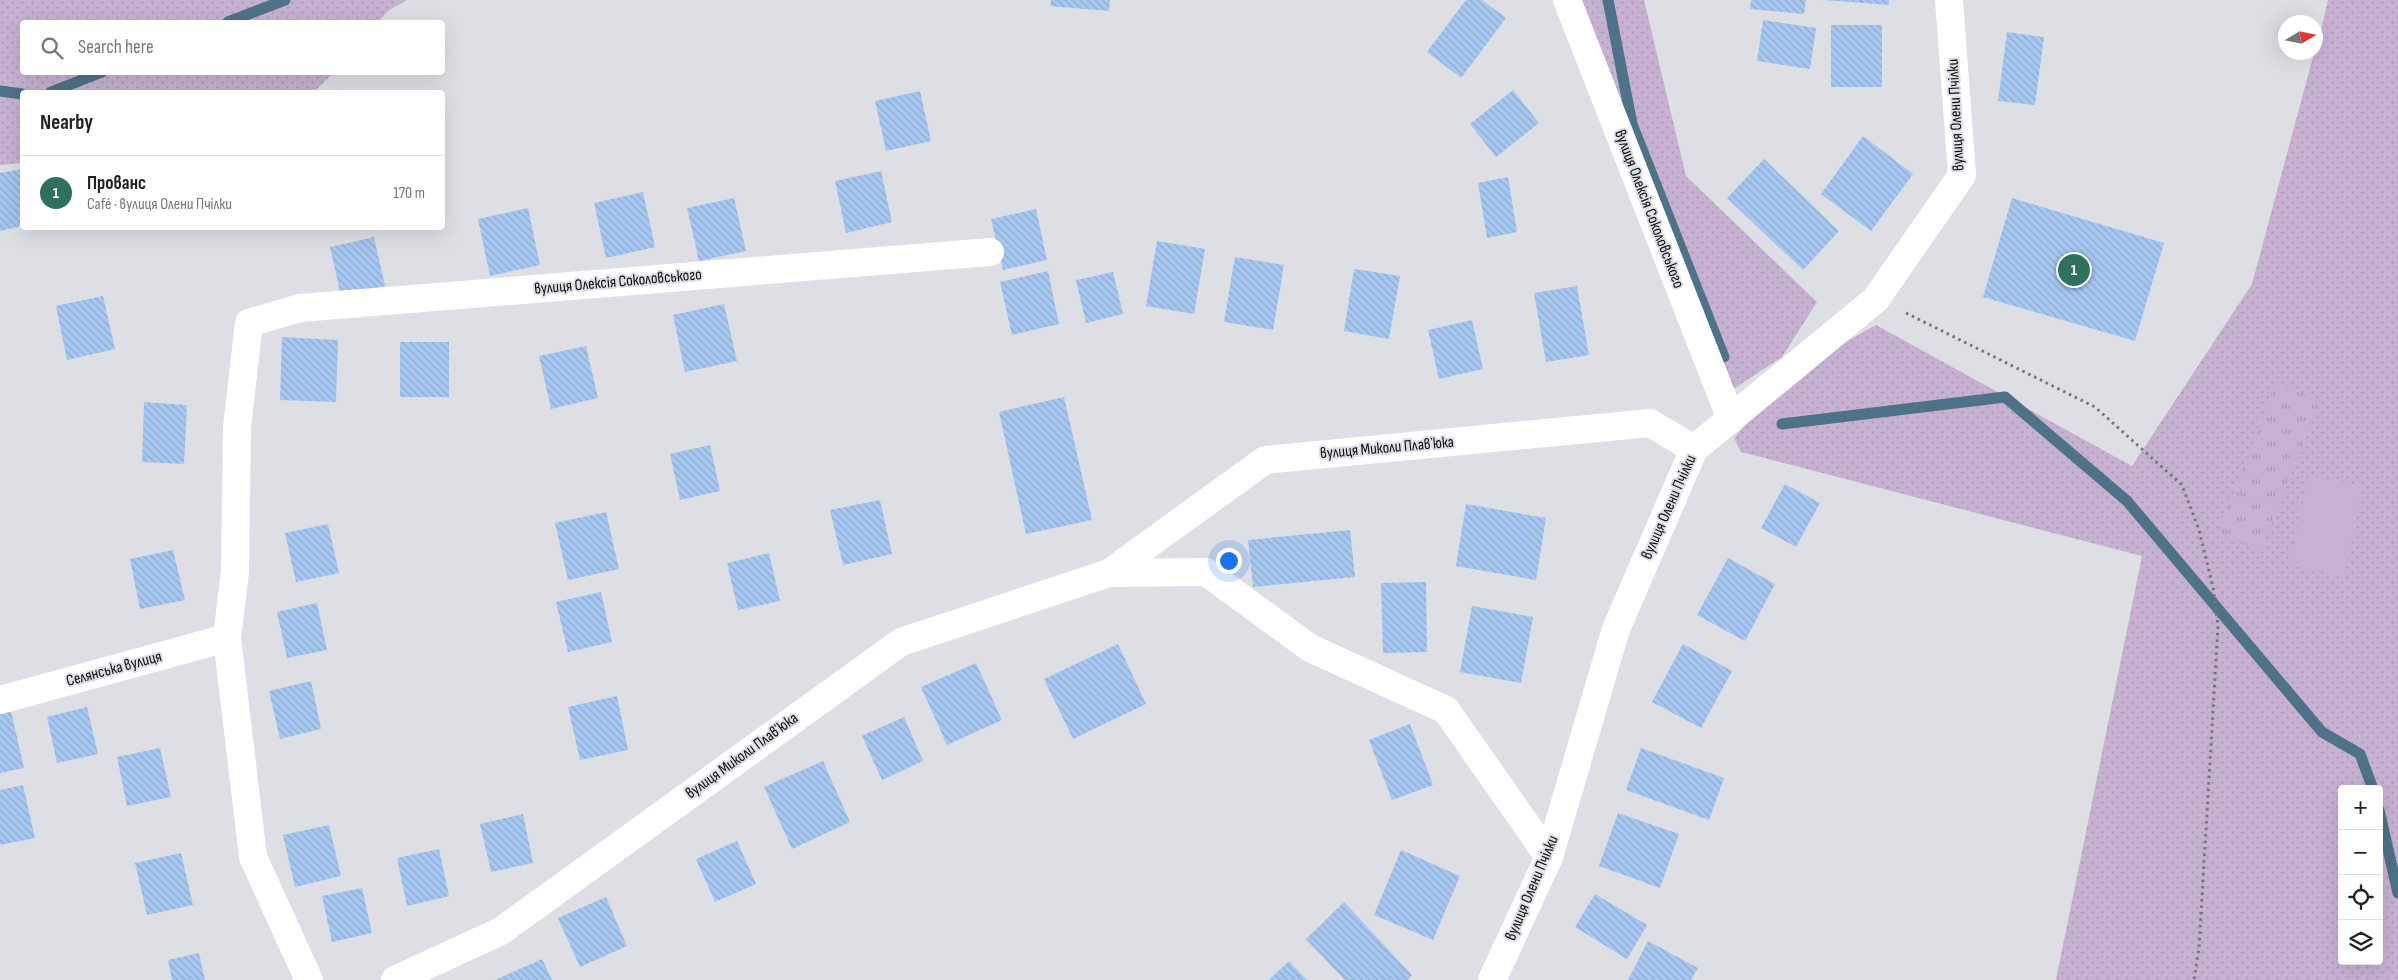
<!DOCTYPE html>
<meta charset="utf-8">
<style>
body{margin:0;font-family:"Sofia Sans Condensed",sans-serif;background:#f2f2f2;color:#222}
.controls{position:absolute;right:15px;bottom:15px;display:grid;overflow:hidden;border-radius:5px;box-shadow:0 5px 20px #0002}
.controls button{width:45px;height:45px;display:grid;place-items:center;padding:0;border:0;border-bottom:1px solid #e0e0e0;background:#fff;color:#222;font:25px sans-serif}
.compass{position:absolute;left:2278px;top:15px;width:45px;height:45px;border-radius:50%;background:#fff;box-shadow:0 5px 20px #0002;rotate:80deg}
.you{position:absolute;left:1228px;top:560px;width:18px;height:18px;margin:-12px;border:4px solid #fff;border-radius:50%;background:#1a73e8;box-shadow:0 0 0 8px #1a73e833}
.badge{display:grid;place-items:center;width:32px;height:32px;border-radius:50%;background:#30705f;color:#fff;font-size:16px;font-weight:700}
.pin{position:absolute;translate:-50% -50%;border:2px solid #fff;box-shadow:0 1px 5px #0006}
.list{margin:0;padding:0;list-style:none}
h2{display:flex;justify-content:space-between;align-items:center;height:65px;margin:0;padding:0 20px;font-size:21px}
h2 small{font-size:16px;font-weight:400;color:#767676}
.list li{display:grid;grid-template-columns:32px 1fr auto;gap:15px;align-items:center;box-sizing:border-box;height:75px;padding:0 20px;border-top:1px solid #e0e0e0}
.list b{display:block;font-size:19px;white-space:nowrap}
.list p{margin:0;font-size:16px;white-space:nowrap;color:#767676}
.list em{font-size:16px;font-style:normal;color:#767676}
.icon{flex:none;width:28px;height:28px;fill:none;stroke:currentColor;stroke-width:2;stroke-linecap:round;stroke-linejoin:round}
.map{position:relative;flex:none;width:2398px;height:980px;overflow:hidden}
.search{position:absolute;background:#fff;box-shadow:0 5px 20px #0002;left:20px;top:20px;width:425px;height:55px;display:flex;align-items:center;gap:12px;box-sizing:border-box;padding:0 18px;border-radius:5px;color:#767676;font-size:19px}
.panel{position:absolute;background:#fff;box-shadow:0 5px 20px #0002;left:20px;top:90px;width:425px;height:140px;border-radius:5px}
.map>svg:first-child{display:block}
.grass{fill:url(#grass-dots);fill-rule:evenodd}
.park{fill:url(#park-tufts)}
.pitch{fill:#c7b1d1}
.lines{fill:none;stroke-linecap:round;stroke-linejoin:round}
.stream{stroke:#4e7286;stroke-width:11}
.building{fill:url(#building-back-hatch)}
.path{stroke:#77777a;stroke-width:3;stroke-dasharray:2.5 4;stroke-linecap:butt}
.minor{stroke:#fff;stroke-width:28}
.labels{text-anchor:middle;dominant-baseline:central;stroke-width:4;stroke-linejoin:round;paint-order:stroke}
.street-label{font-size:16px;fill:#0c0c0d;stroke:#dedfe4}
</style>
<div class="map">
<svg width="2398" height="980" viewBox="0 0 2398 980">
<defs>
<pattern id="grass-dots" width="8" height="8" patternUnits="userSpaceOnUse" patternTransform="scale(1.25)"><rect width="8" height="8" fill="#c7b1d1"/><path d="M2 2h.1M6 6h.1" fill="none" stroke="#aa97b2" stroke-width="1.8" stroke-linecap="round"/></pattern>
<pattern id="park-tufts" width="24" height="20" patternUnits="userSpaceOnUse" patternTransform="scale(1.25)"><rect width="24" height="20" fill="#c7b1d1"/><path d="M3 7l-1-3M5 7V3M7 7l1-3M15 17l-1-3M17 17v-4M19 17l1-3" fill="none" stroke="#aa97b2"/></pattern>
<pattern id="building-back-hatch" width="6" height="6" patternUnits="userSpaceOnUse" patternTransform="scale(1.25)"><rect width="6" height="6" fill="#a6c7f1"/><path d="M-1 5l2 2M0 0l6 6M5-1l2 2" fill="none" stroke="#8eaacd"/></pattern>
</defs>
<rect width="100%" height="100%" fill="#dedfe4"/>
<!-- grass -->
<path class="grass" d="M0 0H407L388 11 378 22H22V72L333 73 314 92H22V163L0 165Z
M1571 0H1644L1686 176 1817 302 1782 357 1732 390Z
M2328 0H2398V980H2056L2142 556 1741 452 1734 438 1760 408 1820 356 1876 325 2132 466 2252 284 2314 53 2316 52ZM2342 789H2379V961H2342Z"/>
<!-- park -->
<path class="park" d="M2276 383 2320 401 2261 551 2218 534Z"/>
<!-- pitch -->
<path class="pitch" d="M2309 475 2363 487 2344 577 2289 565Z"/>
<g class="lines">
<!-- stream -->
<path class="stream" d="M1608 0 1632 124 1724 357
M228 22 285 0
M0 91 22 94
M51 92 102 72
M1782 424 2005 397 2127 501 2322 732 2360 754 2373 789
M2379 810 2398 893"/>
</g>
<!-- building -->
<path class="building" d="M1051 0H1110L1109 11 1050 6Z
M1466 0H1482L1506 18 1461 78 1427 52Z
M1751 0H1806L1804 14 1750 9Z
M1823 0H1889V5Z
M1763 20 1816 28 1810 69 1757 61Z
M1831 25H1882V87H1831Z
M2007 32 2044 37 2035 105 1998 101Z
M1513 90 1539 123 1496 157 1470 124Z
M920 91 931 141 886 151 875 101Z
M1863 136 1913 174 1871 231 1821 194Z
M1764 159 1839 231 1803 270 1727 198Z
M22 169V226L0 231V173Z
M881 171 892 222 846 233 835 181Z
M1508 177 1517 232 1487 238 1478 183Z
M643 192 655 247 606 258 594 203Z
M734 198 746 251 699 261 687 208Z
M2012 198 2164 243 2135 341 1983 297Z
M528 208 540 265 490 276 478 219Z
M1036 209 1047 260 1003 270 991 219Z
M374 237 385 286 341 296 330 247Z
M1157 241 1205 249 1194 314 1146 306Z
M1235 257 1284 265 1273 330 1224 322Z
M1354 269 1400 276 1389 339 1344 331Z
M1048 271 1059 324 1012 335 1000 282Z
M1113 272 1123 314 1086 323 1076 280Z
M1577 286 1589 355 1546 362 1534 293Z
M103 296 115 349 67 360 56 306Z
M724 304 737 361 685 372 673 315Z
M1472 320 1483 369 1439 379 1428 330Z
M282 337 338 340 336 402 280 400Z
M400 342H449V397H400Z
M586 346 598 398 551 409 539 356Z
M1064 397 1092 520 1026 534 999 412Z
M144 402 187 405 184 464 142 462Z
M710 445 720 491 680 500 670 454Z
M1785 484 1820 503 1796 547 1761 528Z
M880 500 892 554 843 565 830 510Z
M1466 504 1546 518 1536 580 1456 566Z
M606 512 619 569 568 580 555 523Z
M328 524 339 573 296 582 285 533Z
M1350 530 1355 577 1253 587 1248 540Z
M173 550 185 600 140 609 130 559Z
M769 553 780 601 738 610 727 563Z
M1728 558 1775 584 1745 641 1697 615Z
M1426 582 1427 652 1383 653 1381 583Z
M601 592 612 642 568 652 556 602Z
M317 603 327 650 287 658 277 612Z
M1472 606 1533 617 1521 683 1460 672Z
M1118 644 1146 704 1073 739 1044 679Z
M1683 644 1732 671 1701 728 1652 702Z
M976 663 1002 720 947 745 921 687Z
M311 681 321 729 280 739 269 691Z
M617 696 628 750 580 760 568 707Z
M87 707 98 754 57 763 47 717Z
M11 711 24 768 0 773V714Z
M904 717 923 761 882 780 862 736Z
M1410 724 1433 785 1392 800 1369 740Z
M160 748 171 797 127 806 117 757Z
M1641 748 1724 778 1709 820 1626 790Z
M823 761 850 822 792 849 764 787Z
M23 785 35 838 0 845V790Z
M1618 813 1679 834 1660 888 1599 866Z
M523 814 533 863 491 872 480 824Z
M329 825 341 876 295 887 283 835Z
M737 841 756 884 715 902 696 859Z
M439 849 449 896 407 906 397 858Z
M1401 850 1460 876 1433 940 1374 915Z
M181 853 193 905 147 915 135 863Z
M362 888 372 933 332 942 322 896Z
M1595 894 1647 925 1627 959 1575 927Z
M606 897 627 946 580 967 558 918Z
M1344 902 1412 975 1408 980H1345L1306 939Z
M1648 941 1698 968 1691 980H1628Z
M199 953 205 980H172L168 960Z
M542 959 552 980H495Z
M1289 961 1307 980H1269Z"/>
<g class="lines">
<!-- path -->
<path class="path" d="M1906 313 2095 407 2182 485 2199 530 2213 587 2218 626 2199 948 2194 980"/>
<!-- minor -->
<path class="minor" d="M1567 0 1731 419
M1109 573 1206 572 1310 648 1446 710 1549 857
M0 700 227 638
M309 980 253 857 227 638 235 571 237 427 249 323 300 308 990 252
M395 980 501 931 901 642 1109 573 1265 460 1650 423 1694 449
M1492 980 1549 857 1616 629 1694 449 1876 299 1962 175 1949 0"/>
</g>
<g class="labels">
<!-- street labels -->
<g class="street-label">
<text transform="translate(1956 115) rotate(-93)">вулиця Олени Пчілки</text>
<text transform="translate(1649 209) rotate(69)">вулиця Олексія Соколовського</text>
<text transform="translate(618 282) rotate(-5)">вулиця Олексія Соколовського</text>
<text transform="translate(1387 448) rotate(-5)">вулиця Миколи Плавʼюка</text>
<text transform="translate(1669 507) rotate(-66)">вулиця Олени Пчілки</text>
<text transform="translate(114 669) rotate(-15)">Селянська вулиця</text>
<text transform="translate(742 756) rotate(-36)">вулиця Миколи Плавʼюка</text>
<text transform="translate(1532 888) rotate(-67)">вулиця Олени Пчілки</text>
</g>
</g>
</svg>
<div class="controls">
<button>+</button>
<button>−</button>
<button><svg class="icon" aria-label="locate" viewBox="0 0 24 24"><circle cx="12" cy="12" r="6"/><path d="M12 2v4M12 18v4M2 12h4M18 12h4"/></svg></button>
<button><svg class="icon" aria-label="layers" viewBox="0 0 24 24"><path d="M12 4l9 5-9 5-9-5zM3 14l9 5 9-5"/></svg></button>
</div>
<svg class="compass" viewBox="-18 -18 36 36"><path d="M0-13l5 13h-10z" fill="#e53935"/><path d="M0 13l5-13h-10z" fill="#767676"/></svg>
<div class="you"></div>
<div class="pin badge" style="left:2074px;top:270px">1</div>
<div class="search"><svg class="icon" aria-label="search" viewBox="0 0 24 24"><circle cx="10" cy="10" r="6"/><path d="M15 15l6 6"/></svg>Search here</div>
<section class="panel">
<h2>Nearby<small></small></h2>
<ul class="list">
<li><span class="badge">1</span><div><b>Прованс</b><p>Café · вулиця Олени Пчілки</p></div><em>170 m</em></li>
</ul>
</section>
</div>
